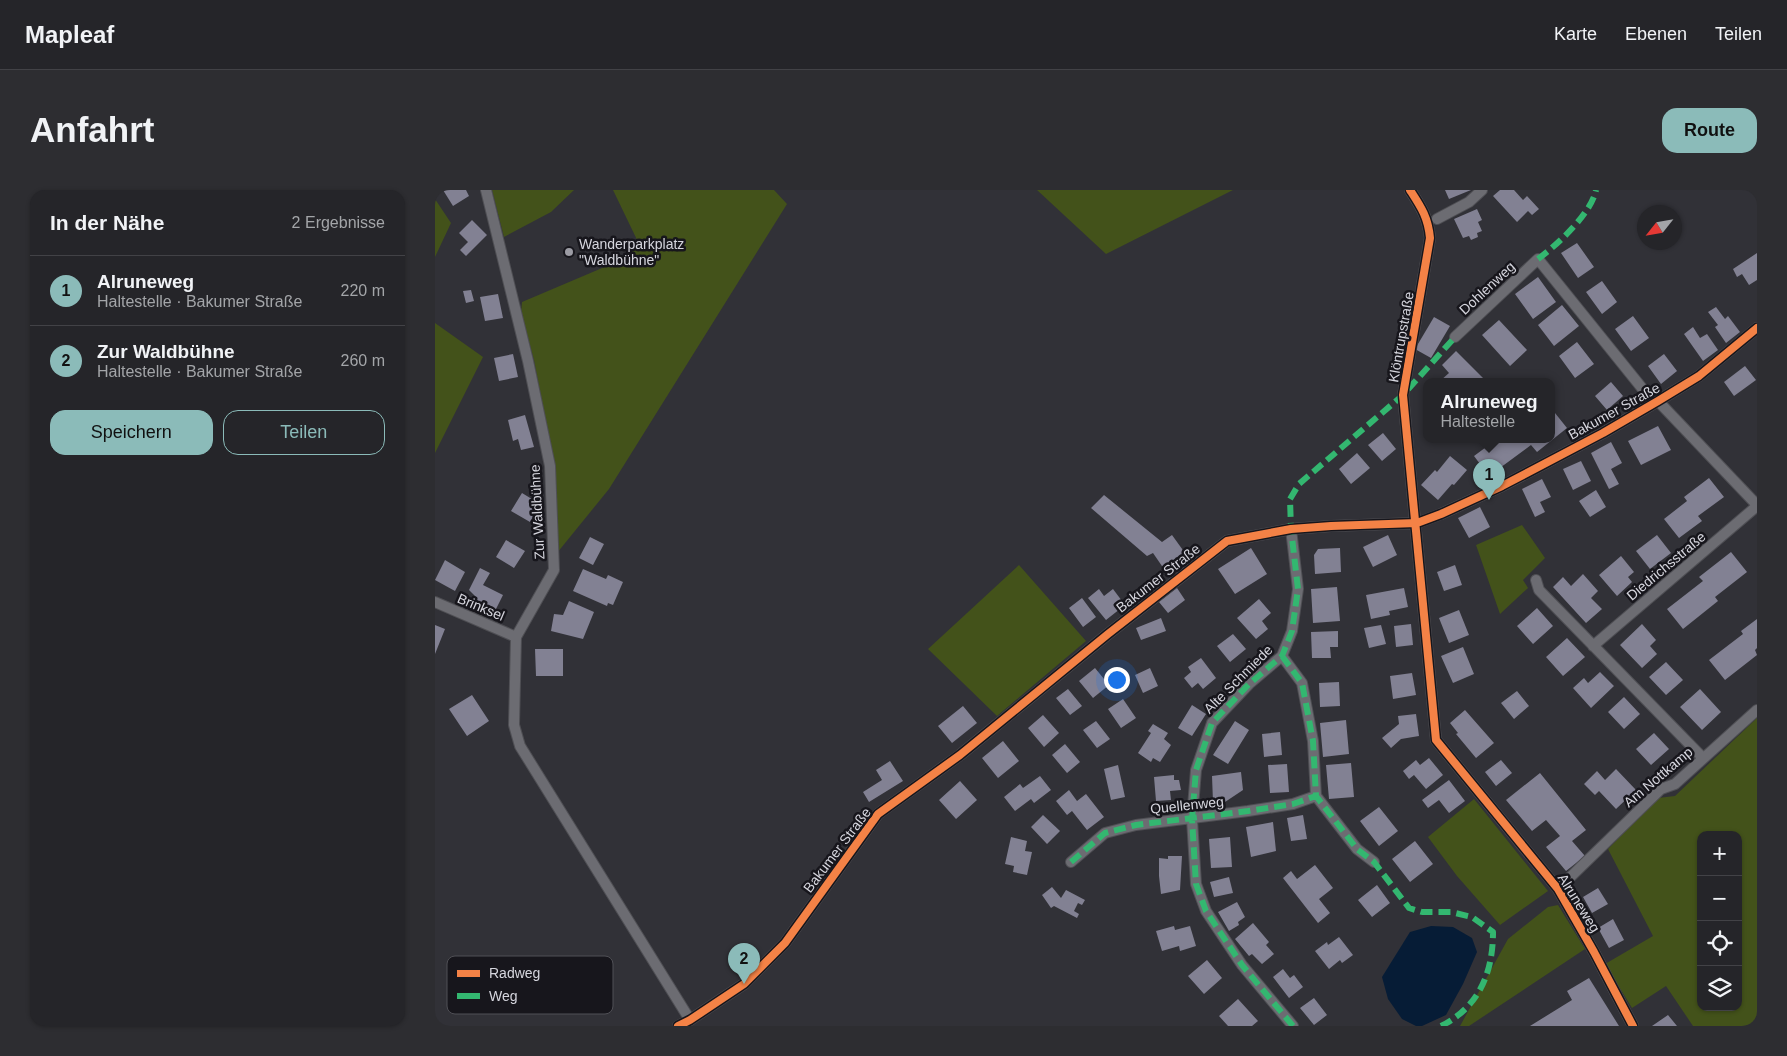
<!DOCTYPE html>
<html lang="de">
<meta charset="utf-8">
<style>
body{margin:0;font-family:Arial,sans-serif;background:#2d2d31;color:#f1f3f6}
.controls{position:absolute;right:15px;bottom:15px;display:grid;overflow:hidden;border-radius:10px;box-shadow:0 1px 4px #0004}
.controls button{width:45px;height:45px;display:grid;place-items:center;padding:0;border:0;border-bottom:1px solid #424246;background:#252529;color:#f1f3f6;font:25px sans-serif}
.compass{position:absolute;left:1202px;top:15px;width:45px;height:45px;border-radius:50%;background:#252529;box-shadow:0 1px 4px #0004;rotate:239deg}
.you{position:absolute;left:681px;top:489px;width:18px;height:18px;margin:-12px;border:4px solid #fff;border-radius:50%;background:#1a73e8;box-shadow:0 0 0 8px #1a73e833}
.badge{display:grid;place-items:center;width:32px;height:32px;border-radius:50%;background:#8bbbb9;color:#111;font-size:16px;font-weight:700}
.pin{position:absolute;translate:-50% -41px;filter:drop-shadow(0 1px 2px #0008)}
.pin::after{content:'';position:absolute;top:26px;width:18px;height:15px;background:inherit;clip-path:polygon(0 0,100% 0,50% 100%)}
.popup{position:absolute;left:988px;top:188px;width:132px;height:65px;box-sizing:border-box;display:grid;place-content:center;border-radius:10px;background:#252529;filter:drop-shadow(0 1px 4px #0005);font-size:16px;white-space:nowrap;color:#a3a5a8}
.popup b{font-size:19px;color:#f1f3f6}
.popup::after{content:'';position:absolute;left:50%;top:100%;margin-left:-10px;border:10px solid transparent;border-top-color:#252529}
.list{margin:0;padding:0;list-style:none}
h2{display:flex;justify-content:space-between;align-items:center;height:65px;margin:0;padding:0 20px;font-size:21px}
h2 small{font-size:16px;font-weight:400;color:#a3a5a8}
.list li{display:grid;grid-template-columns:32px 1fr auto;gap:15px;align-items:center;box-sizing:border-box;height:70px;padding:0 20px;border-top:1px solid #424246}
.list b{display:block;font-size:19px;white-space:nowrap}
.list p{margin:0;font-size:16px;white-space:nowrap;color:#a3a5a8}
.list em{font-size:16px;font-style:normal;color:#a3a5a8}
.actions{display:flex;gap:10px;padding:15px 20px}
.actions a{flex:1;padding:11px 0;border:1px solid #8bbbb9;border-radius:15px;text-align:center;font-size:18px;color:#8bbbb9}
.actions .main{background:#8bbbb9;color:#111}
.icon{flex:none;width:28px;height:28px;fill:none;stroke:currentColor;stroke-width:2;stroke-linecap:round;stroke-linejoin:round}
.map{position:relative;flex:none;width:1322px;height:836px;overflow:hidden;border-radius:15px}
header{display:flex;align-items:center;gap:30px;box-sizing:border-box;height:70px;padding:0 25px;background:#252529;border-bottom:1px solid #424246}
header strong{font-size:24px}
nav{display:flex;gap:28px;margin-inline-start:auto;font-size:18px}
.intro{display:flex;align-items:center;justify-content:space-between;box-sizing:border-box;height:120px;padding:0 30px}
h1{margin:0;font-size:35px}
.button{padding:12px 22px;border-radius:15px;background:#8bbbb9;color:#111;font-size:18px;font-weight:700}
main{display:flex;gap:30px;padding:0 30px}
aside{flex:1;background:#252529;border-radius:15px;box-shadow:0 1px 4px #0004}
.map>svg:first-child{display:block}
.green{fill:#43521a;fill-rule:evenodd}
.water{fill:#061c36}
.building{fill:#828193}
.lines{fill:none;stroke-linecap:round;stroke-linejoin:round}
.street-casing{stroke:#4f4f54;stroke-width:12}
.street{stroke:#6c6c72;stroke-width:10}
.quiet{stroke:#33b770;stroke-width:6;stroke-dasharray:12 6;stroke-linecap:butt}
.cycleway-casing{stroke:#17161c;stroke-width:11}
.cycleway{stroke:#f48246;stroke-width:8}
.poi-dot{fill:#9c9ca4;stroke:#17161c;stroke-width:2}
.labels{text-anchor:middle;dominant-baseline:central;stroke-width:5;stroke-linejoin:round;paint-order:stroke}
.poi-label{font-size:14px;fill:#d6d6de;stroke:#17161c;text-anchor:start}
.street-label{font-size:14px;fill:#d6d6de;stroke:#17161c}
.key{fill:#17161c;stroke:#505056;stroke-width:1}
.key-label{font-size:14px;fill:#d6d6de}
</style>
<header>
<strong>Mapleaf</strong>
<nav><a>Karte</a><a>Ebenen</a><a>Teilen</a></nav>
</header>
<div class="intro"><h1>Anfahrt</h1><a class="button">Route</a></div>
<main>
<aside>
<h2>In der Nähe<small>2 Ergebnisse</small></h2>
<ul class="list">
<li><span class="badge">1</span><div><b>Alruneweg</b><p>Haltestelle · Bakumer Straße</p></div><em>220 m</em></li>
<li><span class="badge">2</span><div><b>Zur Waldbühne</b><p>Haltestelle · Bakumer Straße</p></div><em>260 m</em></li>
</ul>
<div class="actions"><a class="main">Speichern</a><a>Teilen</a></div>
</aside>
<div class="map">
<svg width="1322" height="836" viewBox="0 0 1322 836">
<rect width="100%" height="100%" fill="#313137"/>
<!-- green -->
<path class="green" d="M57 0H139L116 22 69 47Z
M178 0H339L352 14 174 299 122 363 119 275 99 170 86 123 87 112 186 70 204 54Z
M602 0H798L671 64Z
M0 9 16 33 0 67Z
M0 133 48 167 0 263Z
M1087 335 1110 368 1088 390 1093 398 1065 424 1041 355Z
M584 375 651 451 562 526 493 459Z
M1322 528V836H1258L1231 796 1197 818 1170 774 1218 746 1173 659 1223 608 1240 606ZM1266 645H1303V817H1266Z
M1039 609 1113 701 1065 735 1022 686 993 647Z
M1123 715 1150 759 1034 836H1025L1073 749 1113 717Z"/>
<!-- water -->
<path class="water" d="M996 736 1018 737 1037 748 1042 762 1028 794 1011 825 987 836H981L967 829 953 809 947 787 975 742Z"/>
<!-- building -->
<path class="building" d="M8 0H31L34 6 18 16Z
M1010 0H1036L1014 9Z
M1065 0H1079L1088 10 1092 6 1104 19 1097 25 1093 21 1082 32 1058 6Z
M1042 19 1047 30 1043 32 1047 41 1042 43 1043 47 1036 50 1034 46 1028 48 1019 29Z
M37 30 52 45 31 66 25 60 33 52 24 43Z
M1142 53 1159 77 1143 88 1126 63Z
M1322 63V90L1314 95 1307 84 1302 87 1298 79Z
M1103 87 1121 112 1098 129 1080 104Z
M1167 91 1182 112 1167 124 1151 102Z
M36 100 39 111 31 113 28 101Z
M63 104 68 128 50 131 45 107Z
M1127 115 1144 136 1119 156 1103 135Z
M1281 117 1290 129 1293 126 1305 142 1291 153 1280 137 1283 135 1273 122Z
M1198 126 1214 148 1196 161 1180 139Z
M999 127 1015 136 996 168 980 159Z
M1064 130 1092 160 1075 176 1047 145Z
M1258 137 1265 148 1272 144 1283 160 1268 171 1249 144Z
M1142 152 1159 174 1140 188 1124 166Z
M1021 161 1049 189 1047 191H1005L1014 183 1007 175Z
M78 164 83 187 64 191 59 168Z
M1229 164 1242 181 1226 194 1213 176Z
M1310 176 1321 190 1299 206 1289 192Z
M1176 192 1188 206 1172 220 1160 206Z
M1116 218 1132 238 1102 262 1096 255 1054 286 1039 266 1062 249H1116Z
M90 225 99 257 86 260 83 249 78 251 73 230Z
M1223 236 1236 260 1206 275 1193 251Z
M948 243 961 259 947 271 933 255Z
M1176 252 1187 273 1176 279 1184 294 1174 299 1156 263Z
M922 263 935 278 916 294 904 279Z
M1015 266 1032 280 1019 295 1017 294 1003 310 986 295 1000 280 1002 282Z
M1146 271 1156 291 1138 300 1128 279Z
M1274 288 1289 307 1263 326 1267 331 1244 348 1229 329 1252 311 1249 307Z
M1107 289 1116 307 1105 312 1110 322 1100 327 1087 299Z
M1161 300 1171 317 1155 327 1144 311Z
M87 303 105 314 95 332 76 321Z
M669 305 727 352 737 345 750 363 729 379 718 363 712 366 656 318Z
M1045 317 1055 337 1034 348 1023 328Z
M953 345 962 365 938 377 928 357Z
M1222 345 1236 363 1215 379 1201 361Z
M155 347 169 354 158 375 144 368Z
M71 350 90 361 79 378 61 367Z
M816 358 832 384 800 404 783 379Z
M905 358 906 382 880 384 879 365 883 359Z
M1296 362 1312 382 1280 407 1283 411 1248 439 1232 419 1268 391 1264 387Z
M1186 366 1199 382 1193 387 1197 392 1182 406 1164 385Z
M10 370 30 382 20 401 0 390Z
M1020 375 1027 395 1009 401 1002 382Z
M45 378 55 383 48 395 68 405 60 421 40 411 42 408 34 400Z
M148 379 171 389 173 385 188 392 178 415 173 413 172 416 138 401Z
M1148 384 1163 401 1156 408 1167 419 1151 433 1118 397 1128 387 1136 396Z
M902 397 905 431 878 433 876 399Z
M742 398 750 410 733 423 724 412Z
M969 398 973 417 954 421 955 425 936 429 931 405Z
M664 399 669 406 678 399 690 415 671 430 653 408Z
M647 408 661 427 648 437 634 418Z
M824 409 836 423 827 431 833 439 821 449 802 428Z
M134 411 159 422 148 449 116 441 119 424 128 425Z
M1102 418 1118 436 1098 454 1082 436Z
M1024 420 1034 445 1014 453 1004 428Z
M726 428 731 441 706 450 701 438Z
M1322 429V458L1320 460 1322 465 1290 490 1274 470 1308 444 1306 441Z
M976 434 978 455 961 457 959 436Z
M1207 434 1221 450 1215 456 1222 464 1207 478 1185 455Z
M0 435 10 439 0 464Z
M946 435 951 454 934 458 929 438Z
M903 441V457H895L896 468H877L876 442Z
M798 444 811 459 795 472 782 456Z
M1132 448 1150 467 1128 486 1111 467Z
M1028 457 1039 484 1018 493 1006 466Z
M100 459H128V486H101Z
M766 468 781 488 768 499 763 493 757 498 749 488 756 482 753 477Z
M1231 472 1248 490 1231 505 1214 487Z
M660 478 674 495 658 508 644 491Z
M715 478 723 496 708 503 700 485Z
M1165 482 1179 496 1156 518 1138 498 1149 488 1153 493Z
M977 483 981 505 958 509 955 486Z
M904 492 905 516 885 517 884 493Z
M633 499 647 516 635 525 621 508Z
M1265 499 1286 522 1267 540 1245 517Z
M1082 501 1094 516 1079 529 1066 513Z
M37 505 54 531 32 546 14 519Z
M1189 507 1205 524 1189 539 1173 522Z
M688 509 701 528 686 538 673 519Z
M757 515 771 524 757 546 743 538Z
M528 516 542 533 517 553 503 536Z
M1030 520 1059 553 1041 568 1021 544 1023 543 1015 533Z
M981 524 984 546 966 549 956 558 947 548 964 534 963 526Z
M608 525 624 543 609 557 593 538Z
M911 530 914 564 888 567 885 533Z
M661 531 675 549 662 558 648 540Z
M800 531 814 540 793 574 778 565Z
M718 534 733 543 729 549 736 555 725 572 718 568 716 572 703 563 716 543 713 541Z
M845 542 847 565 829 567 827 544Z
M1219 543 1234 559 1216 575 1201 559Z
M568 551 584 571 563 588 547 568Z
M630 554 645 572 632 583 617 565Z
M994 568 1008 585 991 599 979 585 974 589 968 581 981 570 985 575Z
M1066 570 1077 583 1061 596 1050 582Z
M455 571 468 591 434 612 428 602 447 590 441 580Z
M916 573 919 607 894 609 891 575Z
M852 574 854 602 835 603 833 575Z
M683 575 690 607 676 610 669 579Z
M1181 579 1201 600 1181 619 1164 601 1160 605 1149 594 1162 581 1170 590Z
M806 582 808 600 790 612H778L777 586Z
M1105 583 1151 640 1137 651 1150 666 1131 681 1111 657 1125 646 1111 630 1097 641 1071 610Z
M739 585V590H744L746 600 735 601 736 610 721 611 719 587Z
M605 586 616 600 599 613 596 609 580 621 569 607 585 594 588 598Z
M1014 590 1030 611 1014 623 1004 610 993 618 987 610Z
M525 591 542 610 521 629 504 610Z
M634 600 642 611 651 604 669 627 652 640 637 621 632 625 621 611Z
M944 617 963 641 944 656 925 631Z
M608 625 625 641 612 654 596 637Z
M868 625 872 649 856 651 852 628Z
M838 632 841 661 816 667 811 637Z
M576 647 592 651 590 661 597 662 592 685 578 682 579 676 570 674Z
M795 647 797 677 776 678 774 649Z
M980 651 998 674 975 692 957 669Z
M733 666H747L745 700 726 704 724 686V668L733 669Z
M880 675 898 698 884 709 895 723 883 733 848 688 856 681 862 689Z
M794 687 798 703 779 707 775 692Z
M942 695 955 713 937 727 923 710Z
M617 697 626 708 631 700 650 710 647 715 643 713 639 721 644 724 642 728 619 716 616 718 607 705Z
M1163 698 1173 714 1157 723 1148 707Z
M802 712 810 727 803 732 804 735 794 741 783 722Z
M1178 729 1189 750 1174 758 1163 738Z
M818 733 834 752 831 755 839 764 827 774 817 764 814 766 800 749Z
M739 736 740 740 755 736 761 756 745 761 744 756 727 761 721 741Z
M904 747 918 765 907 773 905 770 894 779 880 761 892 752 893 755Z
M772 770 787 788 769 804 753 786Z
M848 779 855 788 859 785 868 797 854 808 838 787Z
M1154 788 1184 836H1095L1137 810 1132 801Z
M879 808 892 825 879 835 865 818Z
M803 809 823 831 817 836H793L784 826Z
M1233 825 1242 836H1217Z"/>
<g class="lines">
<defs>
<path id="street" d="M51 0 93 171 115 276 119 380 81 447 79 535 85 556 255 830
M975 0C986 17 993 27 995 48L968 205 1001 550 1123 699 1159 762 1198 836
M1002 29 1034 12 1047 0
M1020 147 1103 69 1219 213
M1223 211 1322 315
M856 339 863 399 857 441 847 466 814 494 777 533 761 580 757 629 761 694 771 721 807 775 858 836
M1101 390 1104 400 1267 567
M0 412 81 447
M1158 456 1322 316
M847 466 867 493 878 551 881 606 922 659 939 672
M636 672 670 643 701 635 813 621 858 614 881 606
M1123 699 1226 599 1240 594 1322 520
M243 836 255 830 309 794 350 753 443 624 525 565 673 444 792 351 856 339 896 336 982 333 1006 324 1067 296 1168 243 1223 211 1264 186 1322 138"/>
</defs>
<!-- street casing -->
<use href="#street" class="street-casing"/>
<!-- street -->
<use href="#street" class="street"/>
<!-- quiet -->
<path class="quiet" d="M1103 69C1122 55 1156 24 1161 0
M847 466 867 493 878 551 881 606 922 659 939 672 974 718 987 722H1016L1037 727 1058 742C1058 783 1044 817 1006 836
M636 672 670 643 701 635 813 621 858 614 881 606
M858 836 807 775 771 721 761 694 757 629 761 580 777 533 814 494 847 466 857 441 863 399 856 339 855 309 864 294 968 205 1020 147"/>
<defs>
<path id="cycleway" d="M975 0C986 17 993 27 995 48L968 205 1001 550 1123 699 1159 762 1198 836
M243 836 255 830 309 794 350 753 443 624 525 565 673 444 792 351 856 339 896 336 982 333 1006 324 1067 296 1168 243 1223 211 1264 186 1322 138"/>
</defs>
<!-- cycleway casing -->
<use href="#cycleway" class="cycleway-casing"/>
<!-- cycleway -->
<use href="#cycleway" class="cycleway"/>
</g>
<!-- markers -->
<circle class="poi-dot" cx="134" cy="62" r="5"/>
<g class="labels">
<!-- poi labels -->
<g class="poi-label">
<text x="144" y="54">Wanderparkplatz<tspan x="144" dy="16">"Waldbühne"</tspan></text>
</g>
<!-- street labels -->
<g class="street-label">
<text transform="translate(1052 98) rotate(-43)">Dohlenweg</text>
<text transform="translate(966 147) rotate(-80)">Klöntrupstraße</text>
<text transform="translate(1179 221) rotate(-29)">Bakumer Straße</text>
<text transform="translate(102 322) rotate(-93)">Zur Waldbühne</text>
<text transform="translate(1231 376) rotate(-40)">Diedrichsstraße</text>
<text transform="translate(723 388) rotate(-38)">Bakumer Straße</text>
<text transform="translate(46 417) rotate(23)">Brinksel</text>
<text transform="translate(803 489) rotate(-45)">Alte Schmiede</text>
<text transform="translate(1223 587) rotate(-40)">Am Nottkamp</text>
<text transform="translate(752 615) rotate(-6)">Quellenweg</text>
<text transform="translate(402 660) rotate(-53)">Bakumer Straße</text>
<text transform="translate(1144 713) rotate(58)">Alruneweg</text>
</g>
</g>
<!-- legend -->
<rect x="12" y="766" width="166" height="58" rx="8" class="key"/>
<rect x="22" y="780" width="23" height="7" fill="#f48246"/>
<rect x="22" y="803" width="23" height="6" fill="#33b770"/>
<g class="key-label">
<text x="54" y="788">Radweg</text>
<text x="54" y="811">Weg</text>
</g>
</svg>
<div class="controls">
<button>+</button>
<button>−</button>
<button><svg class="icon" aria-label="locate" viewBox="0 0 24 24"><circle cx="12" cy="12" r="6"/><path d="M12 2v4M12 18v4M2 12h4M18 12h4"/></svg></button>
<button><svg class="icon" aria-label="layers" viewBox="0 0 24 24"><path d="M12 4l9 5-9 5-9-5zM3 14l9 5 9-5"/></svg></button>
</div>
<svg class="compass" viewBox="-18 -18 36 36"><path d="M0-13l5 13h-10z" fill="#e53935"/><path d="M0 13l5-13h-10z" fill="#a3a5a8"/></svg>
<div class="you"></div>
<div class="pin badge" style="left:1054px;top:310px">1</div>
<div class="popup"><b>Alruneweg</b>Haltestelle</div>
<div class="pin badge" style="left:309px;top:794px">2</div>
</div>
</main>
